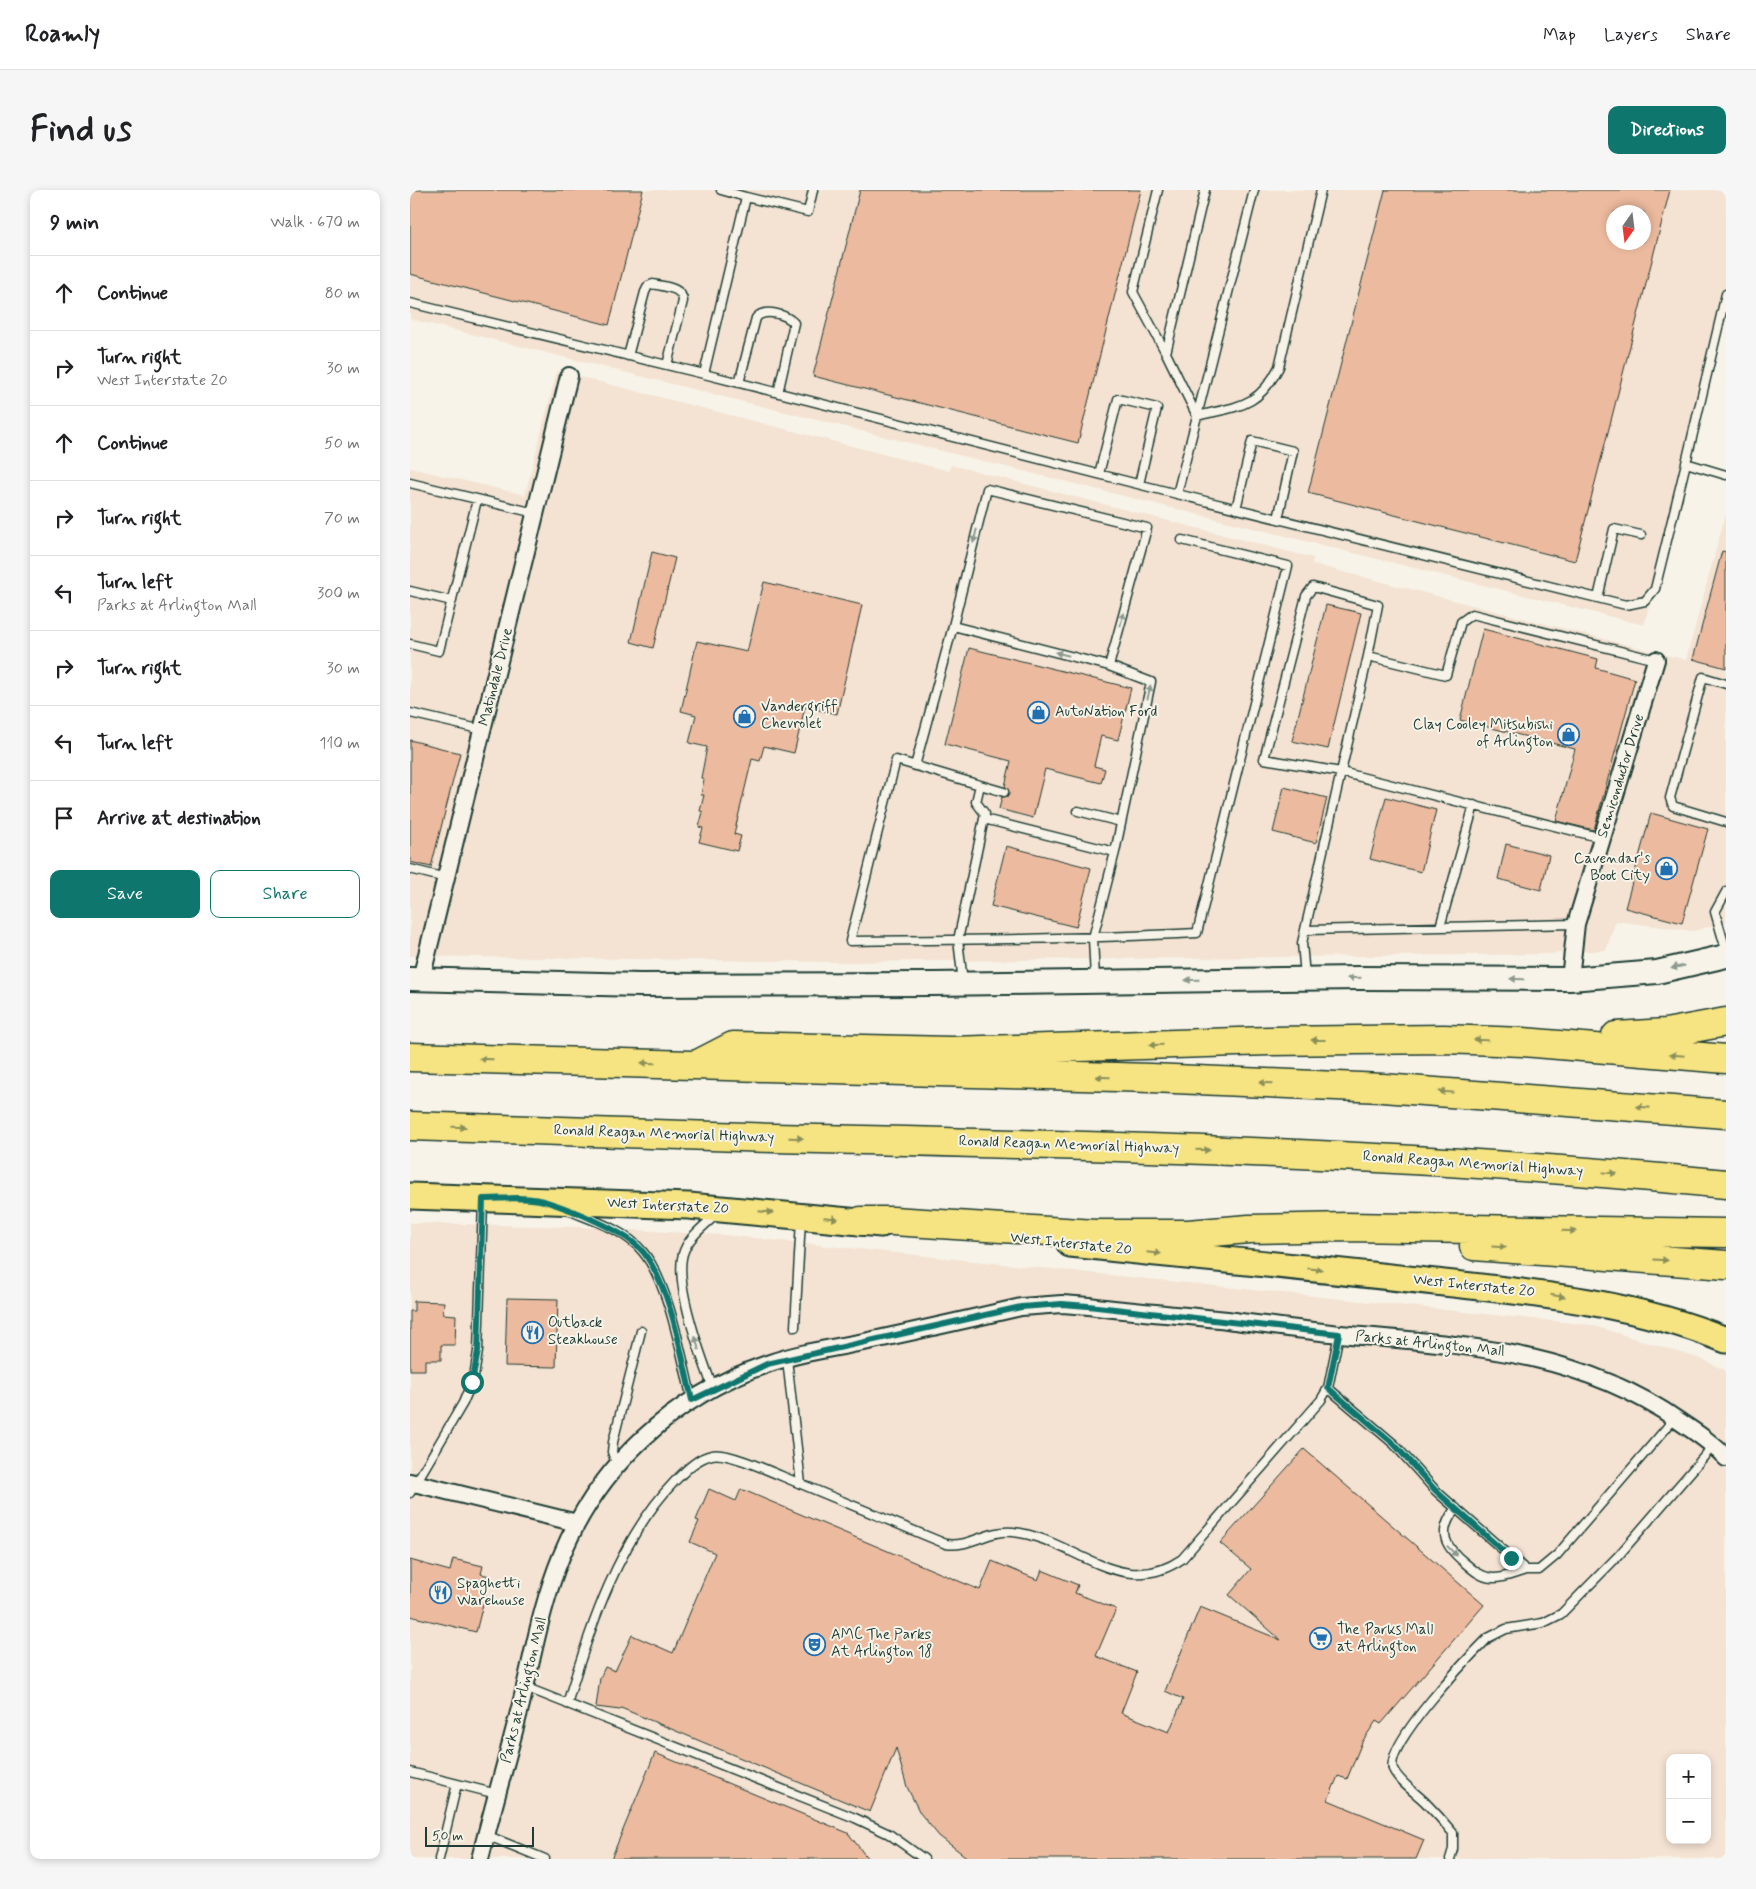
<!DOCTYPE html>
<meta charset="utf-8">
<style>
body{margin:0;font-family:Mynerve,sans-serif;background:#f6f6f6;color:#202124}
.controls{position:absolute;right:15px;bottom:15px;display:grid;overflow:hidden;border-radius:10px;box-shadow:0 2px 8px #0003}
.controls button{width:45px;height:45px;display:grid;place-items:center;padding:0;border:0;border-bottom:1px solid #e0e0e0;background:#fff;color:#202124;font:25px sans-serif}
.compass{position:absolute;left:1196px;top:15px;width:45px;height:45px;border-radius:50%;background:#fff;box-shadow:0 2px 8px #0003;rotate:194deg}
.scale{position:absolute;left:15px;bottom:12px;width:109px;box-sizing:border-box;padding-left:5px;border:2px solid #1f3d34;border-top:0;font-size:14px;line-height:18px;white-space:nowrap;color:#1f3d34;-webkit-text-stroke:4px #f7f3e8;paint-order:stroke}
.stop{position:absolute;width:15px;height:15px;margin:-11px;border:4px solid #0f766e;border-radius:50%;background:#fff}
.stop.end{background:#0f766e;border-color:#fff;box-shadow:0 1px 5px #0008}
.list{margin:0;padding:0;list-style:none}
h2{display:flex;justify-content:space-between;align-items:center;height:65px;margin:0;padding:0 20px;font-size:21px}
h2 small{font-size:16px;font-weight:400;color:#757577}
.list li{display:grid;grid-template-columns:32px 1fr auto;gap:15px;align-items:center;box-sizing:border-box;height:75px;padding:0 20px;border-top:1px solid #e0e0e0}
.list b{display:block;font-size:19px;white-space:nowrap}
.list p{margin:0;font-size:16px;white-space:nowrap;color:#757577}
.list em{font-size:16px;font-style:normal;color:#757577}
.actions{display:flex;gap:10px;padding:15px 20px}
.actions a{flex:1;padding:11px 0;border:1px solid #0f766e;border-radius:10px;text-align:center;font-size:18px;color:#0f766e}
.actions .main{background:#0f766e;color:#fff}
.icon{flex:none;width:28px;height:28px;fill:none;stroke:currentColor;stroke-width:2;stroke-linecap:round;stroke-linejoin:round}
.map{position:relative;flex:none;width:1316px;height:1669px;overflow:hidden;border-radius:10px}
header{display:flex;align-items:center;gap:30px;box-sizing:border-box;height:70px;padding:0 25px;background:#fff;border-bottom:1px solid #e0e0e0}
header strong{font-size:24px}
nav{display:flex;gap:28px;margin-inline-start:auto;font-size:18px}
.intro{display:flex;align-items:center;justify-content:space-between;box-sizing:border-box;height:120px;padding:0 30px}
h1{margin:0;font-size:35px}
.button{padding:12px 22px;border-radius:10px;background:#0f766e;color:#fff;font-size:18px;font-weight:700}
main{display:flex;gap:30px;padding:0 30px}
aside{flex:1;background:#fff;border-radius:10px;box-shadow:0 2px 8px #0003}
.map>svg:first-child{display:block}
.built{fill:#f4e2d2;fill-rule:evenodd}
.building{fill:#ecba9e;stroke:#1f3d34;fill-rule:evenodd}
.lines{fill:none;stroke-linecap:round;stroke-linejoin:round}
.service-casing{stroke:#1f3d34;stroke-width:11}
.minor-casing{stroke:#1f3d34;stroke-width:20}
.secondary-casing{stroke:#1f3d34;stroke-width:26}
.primary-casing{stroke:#1f3d34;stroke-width:29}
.motorway-casing{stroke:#1f3d34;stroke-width:31}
.service{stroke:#f7f3e8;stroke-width:8}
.minor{stroke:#f7f3e8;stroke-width:16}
.secondary{stroke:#f7f3e8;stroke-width:22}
.primary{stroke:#f6e381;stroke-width:25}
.motorway{stroke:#f6e381;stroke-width:28}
.oneway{fill:#8b988e}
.oneway2{fill:#8a905a}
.route{stroke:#0f766e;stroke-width:6}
.labels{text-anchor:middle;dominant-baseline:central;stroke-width:4;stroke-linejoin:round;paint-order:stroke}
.street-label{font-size:15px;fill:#1f3d34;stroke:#f7f3e8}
.poi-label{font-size:15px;fill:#1f3d34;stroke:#f7f3e8;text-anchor:start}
</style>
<header>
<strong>Roamly</strong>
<nav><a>Map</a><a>Layers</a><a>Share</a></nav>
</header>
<div class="intro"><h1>Find us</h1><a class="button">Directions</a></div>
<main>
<aside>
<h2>9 min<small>Walk · 670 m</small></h2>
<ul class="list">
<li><svg class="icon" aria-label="ahead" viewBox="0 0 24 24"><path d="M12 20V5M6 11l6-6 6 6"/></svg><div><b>Continue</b></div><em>80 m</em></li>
<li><svg class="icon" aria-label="right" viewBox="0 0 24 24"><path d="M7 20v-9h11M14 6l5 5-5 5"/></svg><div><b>Turn right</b><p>West Interstate 20</p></div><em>30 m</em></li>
<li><svg class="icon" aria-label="ahead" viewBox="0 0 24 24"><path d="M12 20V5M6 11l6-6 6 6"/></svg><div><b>Continue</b></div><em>50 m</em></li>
<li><svg class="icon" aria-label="right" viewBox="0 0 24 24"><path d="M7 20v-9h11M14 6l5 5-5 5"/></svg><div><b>Turn right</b></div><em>70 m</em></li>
<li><svg class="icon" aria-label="left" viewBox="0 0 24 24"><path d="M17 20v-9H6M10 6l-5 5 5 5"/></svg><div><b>Turn left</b><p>Parks at Arlington Mall</p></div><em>300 m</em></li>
<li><svg class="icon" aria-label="right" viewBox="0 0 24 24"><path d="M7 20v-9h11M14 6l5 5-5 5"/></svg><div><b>Turn right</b></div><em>30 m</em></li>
<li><svg class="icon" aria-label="left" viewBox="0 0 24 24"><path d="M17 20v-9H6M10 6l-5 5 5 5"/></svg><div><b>Turn left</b></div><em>110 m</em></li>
<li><svg class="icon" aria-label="arrive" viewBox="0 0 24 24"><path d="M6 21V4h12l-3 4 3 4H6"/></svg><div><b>Arrive at destination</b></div></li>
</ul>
<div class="actions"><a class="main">Save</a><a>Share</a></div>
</aside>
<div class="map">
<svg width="1316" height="1669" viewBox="0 0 1316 1669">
<rect width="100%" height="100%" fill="#f7f3e8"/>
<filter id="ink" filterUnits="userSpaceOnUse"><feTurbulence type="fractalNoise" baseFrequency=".02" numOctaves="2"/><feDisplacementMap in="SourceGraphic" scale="10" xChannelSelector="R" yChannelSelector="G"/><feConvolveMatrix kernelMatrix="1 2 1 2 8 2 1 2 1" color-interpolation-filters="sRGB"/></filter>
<g filter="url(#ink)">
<!-- built -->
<path class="built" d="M0 0H1316V115L1234 435 0 129ZM1204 22H1234V52H1204Z
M147 181 539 281 541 275 903 368 902 374 1276 470 1316 323V732L1283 741 1206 731 1196 760 1135 764 429 772 0 766V278L115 305Z
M0 1033 167 1037 313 1045 1181 1135 1294 1170 1316 1181V1669H0ZM1260 1568H1297V1650H1260Z"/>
<!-- building -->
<path class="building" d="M0 0H233L199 135 0 84Z
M450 0H731L668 253 403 186Z
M975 0H1260L1165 371 898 303ZM1204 22H1234V52H1204Z
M1312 361 1316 362V478L1283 469Z
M242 362 265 368 243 458 221 452Z
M354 392 452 415 427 524 395 517 384 563 354 556 350 571 342 569 324 644 331 646 327 661 289 652 293 638 289 637 293 622 290 621 294 605H291L294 589 291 588 297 557 279 553 286 525 271 521 287 451 337 462Z
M916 415 951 423 918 559 882 551Z
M1073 439 1188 469 1186 478 1225 489 1184 640 1146 631 1165 559 1050 530Z
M559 458 721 498 708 550 691 546 684 576 695 579 691 593 635 579 623 628 589 619 592 607 598 606 599 603 595 596 601 571 535 554Z
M0 550 50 563 21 677 0 672Z
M874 597 917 608 906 653 863 642Z
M976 607 1026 620 1011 682 960 669Z
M1241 623 1298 639 1272 733 1215 718Z
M1096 654 1139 665 1131 700 1088 689Z
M596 656 681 678 666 737 581 716Z
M97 1108 148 1109 146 1177 95 1176Z
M4 1111 34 1112 33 1124 46 1125 45 1155H31V1170H15V1180H0V1121H4Z
M894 1259 1074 1415 971 1534 966 1531 952 1552 937 1589 928 1586 918 1610 1014 1650 1006 1669H559L529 1646 510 1623 497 1597 486 1558 460 1622 211 1518 210 1520 186 1517 190 1488 195 1477 205 1481 222 1445 263 1463 305 1363 280 1352 289 1331 286 1330 299 1299 326 1311 331 1299 570 1400 582 1371 628 1390 632 1380 668 1395 665 1403 706 1419 686 1466 727 1482 711 1523 759 1542 773 1509 755 1501 790 1417 871 1450 819 1405 841 1379 810 1353Z
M43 1369 73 1376 71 1384 80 1386 66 1442 0 1426V1370L40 1381Z
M245 1563 438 1643 458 1669H201Z"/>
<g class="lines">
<defs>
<path id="service" d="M311 0 336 7
M748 0 723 102 756 163
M844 0 787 226C828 216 848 218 869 177L911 0
M0 113 294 184 767 304 787 226 756 163 795 0
M218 166 235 102 238 96 243 94C255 97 272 97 273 111L257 175
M294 184 336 7 398 22 403 0
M329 193 346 128C354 118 376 124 384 133L368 203
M1276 273 1316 104
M689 284 708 209 747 218 729 294
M0 293 125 323
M767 304 1216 415 1235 411 1245 399 1276 273 1316 285
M826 319 842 251 883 261 868 329
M0 401 42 411
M1188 408 1204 339 1231 345
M543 436 699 476 741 492 705 662 683 748 685 789
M0 454 29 461 67 310
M958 466 931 582 854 569 896 406 903 397 968 415 958 466 1036 485 1051 432 1062 424 1246 470
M1316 494 1293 487 1260 608 1263 616 1316 632
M0 523 73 540
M505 576 543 436 577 299 737 338 699 476
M570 595 594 602
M668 621 711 632
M574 629 705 662
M0 679 36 688
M1316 702 1305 722 1316 760
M1030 737 1064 615
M896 740 1166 734
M895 786 892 753 931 582 1192 648
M553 792 548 750 575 624 566 612 570 595 486 570 440 751C556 750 671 749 787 743L878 376 772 350
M160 1021C185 1031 215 1040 233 1062 259 1093 272 1169 282 1210
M385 1137 391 1030
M377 1169 391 1294 536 1354C560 1358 578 1339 603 1342 663 1348 711 1411 772 1369L911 1210 918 1198 929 1144
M303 1198C292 1169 262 1090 274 1061 280 1046 295 1035 307 1024
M918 1198 984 1254 1026 1301 1116 1380H1129L1147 1365 1265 1228
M207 1276 202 1262 203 1252 231 1141
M0 1303 53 1213 64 1187 68 1161 73 1012
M1046 1318C1027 1342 1034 1356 1055 1373 1063 1380 1071 1387 1082 1388 1093 1389 1105 1383 1116 1380
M115 1497 445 1628 479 1644 514 1669
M157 1514C180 1437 209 1349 265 1291 275 1281 287 1268 302 1265 319 1261 372 1287 391 1294
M0 1582 87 1604
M76 1645 135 1669
M29 1669 47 1594
M1040 1669 1043 1659V1643C1034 1632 1025 1622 1015 1612 1005 1602 989 1592 983 1579 974 1555 1059 1467 1078 1448L1096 1439 1133 1433 1151 1424 1209 1365 1304 1255"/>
<path id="minor" d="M11 789 159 186
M1160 789 1166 734 1246 470
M0 1292 167 1333
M70 1669C83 1617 98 1566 111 1514 123 1465 132 1413 151 1367 188 1276 264 1206 357 1174 388 1163 422 1158 454 1152 506 1141 559 1129 611 1117L652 1114 679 1116C725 1122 771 1125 817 1130 855 1135 892 1140 930 1144 1050 1155 1166 1159 1269 1231 1285 1242 1303 1253 1316 1268"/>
<path id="secondary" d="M0 789 230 795 523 794 949 788 1160 789 1247 782 1316 766"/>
<path id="primary" d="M0 1006 279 1016 471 1034
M660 1054C782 1067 903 1078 1025 1092 1125 1103 1222 1112 1316 1150"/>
<path id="motorway" d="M1206 846 1256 843 1316 832
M0 867 741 888 973 898 1316 924
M288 874 323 856 541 861 859 851 1034 849 1113 852 1316 869
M0 936C121 939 243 945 364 948 682 955 999 963 1316 994
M451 1031H483L686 1044H778L839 1039 938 1037 1316 1043
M1064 1056 1316 1075"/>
</defs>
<!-- service casing -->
<use href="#service" class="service-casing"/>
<!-- minor casing -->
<use href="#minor" class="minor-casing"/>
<!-- secondary casing -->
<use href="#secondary" class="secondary-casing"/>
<!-- primary casing -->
<use href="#primary" class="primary-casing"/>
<!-- motorway casing -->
<use href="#motorway" class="motorway-casing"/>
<!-- service -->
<use href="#service" class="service"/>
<!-- minor -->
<use href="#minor" class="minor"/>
<!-- secondary -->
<use href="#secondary" class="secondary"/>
<!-- primary -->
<use href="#primary" class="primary"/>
<!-- motorway -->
<use href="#motorway" class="motorway"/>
</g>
<!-- one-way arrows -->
<defs><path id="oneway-solid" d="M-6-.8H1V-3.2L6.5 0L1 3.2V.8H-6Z" transform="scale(1.25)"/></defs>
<g class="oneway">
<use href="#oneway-solid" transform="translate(565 346) rotate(104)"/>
<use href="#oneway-solid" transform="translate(712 429) rotate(-75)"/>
<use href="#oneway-solid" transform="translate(652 464) rotate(-166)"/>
<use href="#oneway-solid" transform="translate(739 502) rotate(-78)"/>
<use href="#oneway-solid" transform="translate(1268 777) rotate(168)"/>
<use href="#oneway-solid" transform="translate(944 788) rotate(179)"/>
<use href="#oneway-solid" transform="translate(1107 789) rotate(-179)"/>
<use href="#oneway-solid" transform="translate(782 790) rotate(179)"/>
<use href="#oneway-solid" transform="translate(287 1153) rotate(-105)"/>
<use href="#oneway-solid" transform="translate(1042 1361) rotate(46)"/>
</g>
<g class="oneway2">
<use href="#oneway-solid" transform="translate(908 850) rotate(180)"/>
<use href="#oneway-solid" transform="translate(1071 850) rotate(-178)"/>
<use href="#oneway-solid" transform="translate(746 855) rotate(178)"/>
<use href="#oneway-solid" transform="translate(1267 865) rotate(-175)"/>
<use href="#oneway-solid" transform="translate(76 869) rotate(-178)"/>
<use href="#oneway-solid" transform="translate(238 873) rotate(-178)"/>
<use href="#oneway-solid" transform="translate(693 887) rotate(-178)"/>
<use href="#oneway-solid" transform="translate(856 893) rotate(-178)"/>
<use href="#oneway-solid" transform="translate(1036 902) rotate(-176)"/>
<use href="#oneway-solid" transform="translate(1233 917) rotate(-175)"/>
<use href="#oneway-solid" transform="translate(49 937) rotate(2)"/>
<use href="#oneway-solid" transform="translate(386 948) rotate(1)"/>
<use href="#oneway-solid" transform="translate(793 960) rotate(2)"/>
<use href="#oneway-solid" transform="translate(1200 983) rotate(4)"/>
<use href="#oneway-solid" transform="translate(356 1022) rotate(6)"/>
<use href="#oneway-solid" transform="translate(421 1028) rotate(5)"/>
<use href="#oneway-solid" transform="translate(1159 1041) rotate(1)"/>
<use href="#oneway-solid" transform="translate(1089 1057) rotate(4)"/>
<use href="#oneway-solid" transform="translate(744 1063) rotate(6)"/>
<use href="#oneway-solid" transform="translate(1251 1070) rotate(4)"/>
<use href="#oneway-solid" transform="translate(905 1079) rotate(6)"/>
<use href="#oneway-solid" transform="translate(1148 1106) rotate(9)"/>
</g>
</g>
<g class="lines" filter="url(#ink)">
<!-- route -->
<path class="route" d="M62 1192 68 1161 73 1009C92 1009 116 1006 134 1011 160 1019 217 1041 234 1063 262 1101 271 1164 282 1210L357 1174 611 1117 652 1114 678 1116 929 1144 918 1198 984 1254 1026 1301 1101 1368"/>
</g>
<!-- icons -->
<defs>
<symbol id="shop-ring" viewBox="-11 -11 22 22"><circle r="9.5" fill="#f7f3e8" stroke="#1f6fb2" stroke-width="1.5"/><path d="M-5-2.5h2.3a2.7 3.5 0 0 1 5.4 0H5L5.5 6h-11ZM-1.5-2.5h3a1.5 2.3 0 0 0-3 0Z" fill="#1f6fb2"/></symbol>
<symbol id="restaurant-ring" viewBox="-11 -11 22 22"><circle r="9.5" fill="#f7f3e8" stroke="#1f6fb2" stroke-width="1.5"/><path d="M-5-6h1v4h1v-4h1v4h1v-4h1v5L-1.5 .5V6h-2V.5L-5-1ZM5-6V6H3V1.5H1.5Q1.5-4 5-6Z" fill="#1f6fb2"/></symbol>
<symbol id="supermarket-ring" viewBox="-11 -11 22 22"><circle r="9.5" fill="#f7f3e8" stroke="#1f6fb2" stroke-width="1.5"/><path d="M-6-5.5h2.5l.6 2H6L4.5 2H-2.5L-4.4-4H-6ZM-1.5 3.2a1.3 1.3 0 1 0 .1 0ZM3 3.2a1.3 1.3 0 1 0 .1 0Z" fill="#1f6fb2"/></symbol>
<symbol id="theatre-ring" viewBox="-11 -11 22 22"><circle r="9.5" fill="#f7f3e8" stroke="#1f6fb2" stroke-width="1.5"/><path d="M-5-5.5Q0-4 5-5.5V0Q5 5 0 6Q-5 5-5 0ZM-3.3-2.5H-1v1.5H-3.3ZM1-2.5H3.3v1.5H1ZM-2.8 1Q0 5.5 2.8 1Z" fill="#1f6fb2"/></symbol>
</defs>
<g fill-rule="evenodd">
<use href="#shop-ring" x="616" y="510" width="25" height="25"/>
<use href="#shop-ring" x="322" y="514" width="25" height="25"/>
<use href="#shop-ring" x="1146" y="532" width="25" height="25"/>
<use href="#shop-ring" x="1244" y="666" width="25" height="25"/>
<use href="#restaurant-ring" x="110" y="1130" width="25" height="25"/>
<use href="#restaurant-ring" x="18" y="1390" width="25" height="25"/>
<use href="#supermarket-ring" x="898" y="1436" width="25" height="25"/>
<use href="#theatre-ring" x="392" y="1442" width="25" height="25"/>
</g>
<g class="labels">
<!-- street labels -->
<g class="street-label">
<text transform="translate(86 487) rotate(-76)">Matindale Drive</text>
<text transform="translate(1211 586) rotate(-73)">Semiconductor Drive</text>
<text transform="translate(254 944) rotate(2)">Ronald Reagan Memorial Highway</text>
<text transform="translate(659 955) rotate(2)">Ronald Reagan Memorial Highway</text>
<text transform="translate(1063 974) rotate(4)">Ronald Reagan Memorial Highway</text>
<text transform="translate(258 1016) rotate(3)">West Interstate 20</text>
<text transform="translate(661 1054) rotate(6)">West Interstate 20</text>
<text transform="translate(1064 1096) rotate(6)">West Interstate 20</text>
<text transform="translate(1020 1154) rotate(6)">Parks at Arlington Mall</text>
<text transform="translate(114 1500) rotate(-76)">Parks at Arlington Mall</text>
</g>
<!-- poi labels -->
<g class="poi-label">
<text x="351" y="517">Vandergriff<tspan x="351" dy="17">Chevrolet</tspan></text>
<text x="645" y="522">AutoNation Ford</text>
<text x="1143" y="535" text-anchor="end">Clay Cooley Mitsubishi<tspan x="1143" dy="17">of Arlington</tspan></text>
<text x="1240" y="669" text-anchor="end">Cavendar's<tspan x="1240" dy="17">Boot City</tspan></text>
<text x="138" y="1133">Outback<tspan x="138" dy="17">Steakhouse</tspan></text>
<text x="47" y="1394">Spaghetti<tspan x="47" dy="17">Warehouse</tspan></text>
<text x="927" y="1440">The Parks Mall<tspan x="927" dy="17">at Arlington</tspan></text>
<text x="421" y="1445">AMC The Parks<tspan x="421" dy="17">At Arlington 18</tspan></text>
</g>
</g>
</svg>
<div class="controls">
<button>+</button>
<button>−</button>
</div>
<svg class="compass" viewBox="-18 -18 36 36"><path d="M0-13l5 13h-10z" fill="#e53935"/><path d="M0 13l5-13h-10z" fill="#757577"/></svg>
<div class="scale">50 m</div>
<div class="stop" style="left:62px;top:1192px"></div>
<div class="stop end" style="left:1101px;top:1368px"></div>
</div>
</main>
